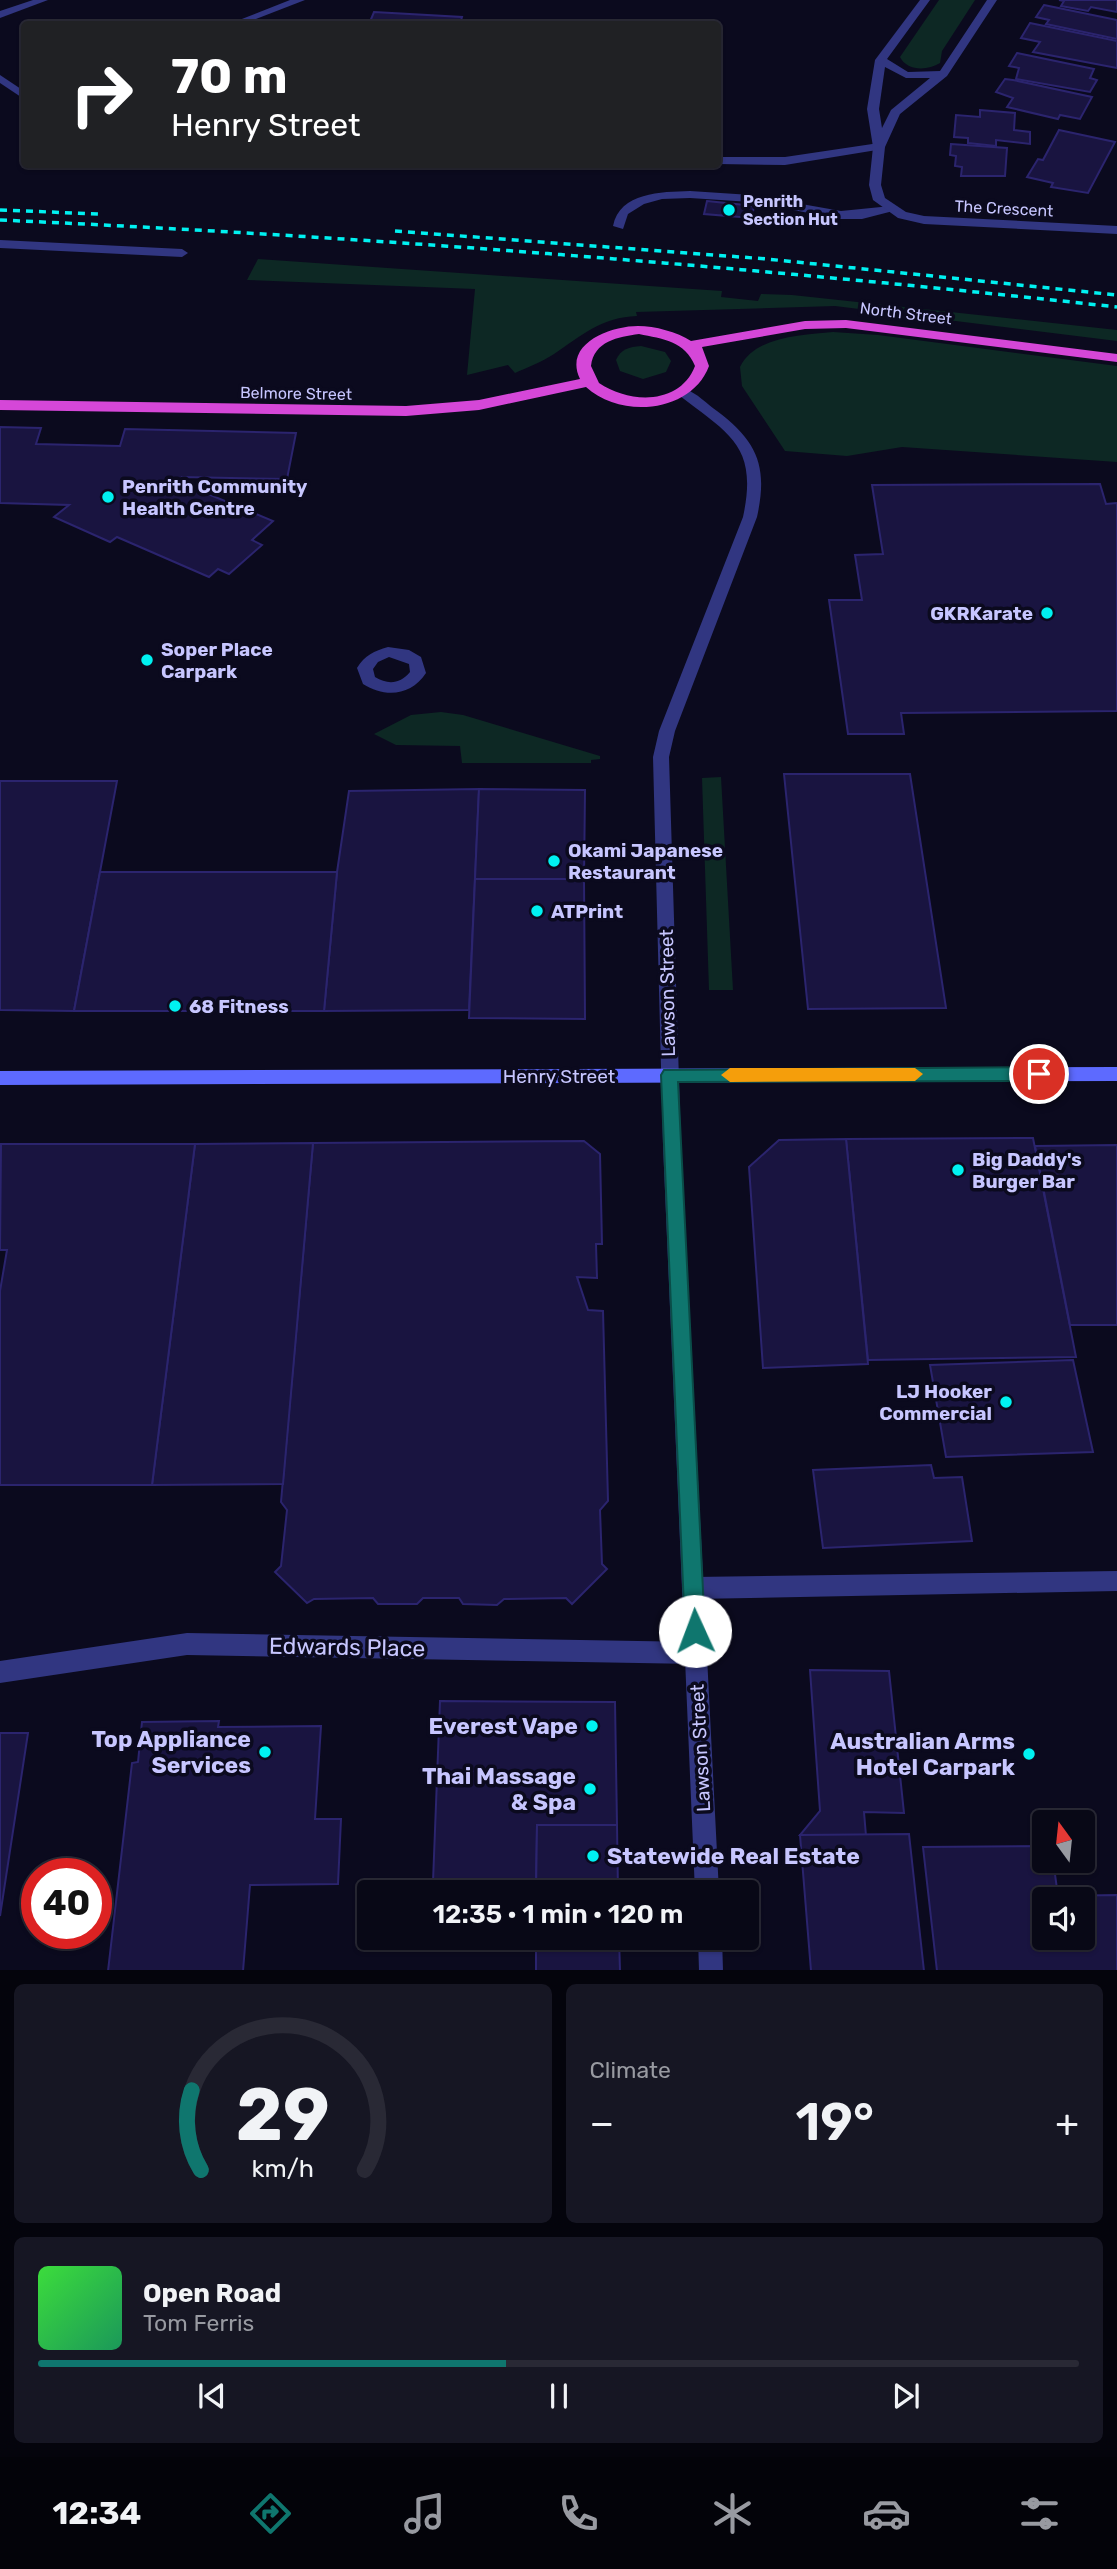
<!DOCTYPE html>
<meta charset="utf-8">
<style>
body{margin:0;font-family:Rubik,sans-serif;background:#161623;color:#f1f3f6;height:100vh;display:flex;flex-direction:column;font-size:26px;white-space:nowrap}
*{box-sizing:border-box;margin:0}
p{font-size:23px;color:#989aa1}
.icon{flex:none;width:38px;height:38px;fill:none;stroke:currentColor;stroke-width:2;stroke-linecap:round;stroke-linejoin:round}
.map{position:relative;height:1970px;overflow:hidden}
.panel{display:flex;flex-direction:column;gap:14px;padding:14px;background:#04040c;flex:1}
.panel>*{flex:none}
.banner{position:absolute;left:21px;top:21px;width:700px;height:147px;border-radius:7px;box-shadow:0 2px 5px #0004,0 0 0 2px #292935;background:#202124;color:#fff;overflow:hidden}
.needle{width:46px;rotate:345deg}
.fabs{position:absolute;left:1032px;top:1810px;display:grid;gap:14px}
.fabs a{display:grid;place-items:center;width:63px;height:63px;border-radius:7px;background:#080816;box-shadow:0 2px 5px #0004,0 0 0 2px #292935;font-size:35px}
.speed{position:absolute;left:21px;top:1858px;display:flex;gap:14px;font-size:35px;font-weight:700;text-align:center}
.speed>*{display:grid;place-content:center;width:91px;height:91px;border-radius:50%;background:#080816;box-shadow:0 2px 5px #0004,0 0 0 2px #292935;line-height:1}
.speed .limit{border:10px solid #d22;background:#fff;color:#111}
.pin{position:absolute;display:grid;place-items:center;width:60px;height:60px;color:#fff;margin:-30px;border:4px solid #fff;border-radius:50%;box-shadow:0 2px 7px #0007}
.me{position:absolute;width:77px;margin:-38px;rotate:358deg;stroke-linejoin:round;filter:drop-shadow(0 0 5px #0008)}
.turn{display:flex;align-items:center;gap:24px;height:147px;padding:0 35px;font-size:32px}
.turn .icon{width:91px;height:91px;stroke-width:2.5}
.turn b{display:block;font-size:49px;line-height:60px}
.big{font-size:52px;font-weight:600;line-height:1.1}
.panel .widget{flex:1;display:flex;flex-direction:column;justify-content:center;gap:10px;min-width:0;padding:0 24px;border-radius:10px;background:#161623}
.panel .dial{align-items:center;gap:0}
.dial svg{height:182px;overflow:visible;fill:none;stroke:#292935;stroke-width:7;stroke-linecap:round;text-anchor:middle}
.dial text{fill:#f1f3f6;stroke:none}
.song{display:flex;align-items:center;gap:21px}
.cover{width:84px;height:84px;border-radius:10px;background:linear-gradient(135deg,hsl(120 70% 55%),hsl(150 70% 35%))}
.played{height:7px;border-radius:4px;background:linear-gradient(90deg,#0f766e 45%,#292935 45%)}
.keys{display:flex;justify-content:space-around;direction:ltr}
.heat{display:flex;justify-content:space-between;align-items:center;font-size:38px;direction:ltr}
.panel .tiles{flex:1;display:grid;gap:14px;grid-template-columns:1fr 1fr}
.widget:last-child{grid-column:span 2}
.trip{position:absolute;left:357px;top:1880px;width:402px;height:70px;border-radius:7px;background:#080816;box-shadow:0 2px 5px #0004,0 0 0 2px #292935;font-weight:600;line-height:70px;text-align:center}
.dock{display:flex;height:112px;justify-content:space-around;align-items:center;background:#030309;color:#989aa1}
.dock .icon{width:49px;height:49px}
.dock .current{color:#0f766e}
.dock b{font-size:32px;color:#f1f3f6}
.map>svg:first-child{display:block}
</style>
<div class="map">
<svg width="1117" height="1971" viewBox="0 0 1117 1971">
<rect width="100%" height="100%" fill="#0b0a1e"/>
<g fill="#0d2824">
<path d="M939 0H975L942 51 940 63C927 71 907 71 900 57Z"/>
<path d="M258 259 722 291 721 297 758 301 761 294 792 295 1117 330V341L835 306 636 312 637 316C602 317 582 335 554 354 542 362 528 367 515 373L508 365 467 375 475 289 247 280Z"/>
<path d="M833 332 878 335 1117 366V462L902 447 847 456 785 451 742 386 740 367C755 336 803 335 833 332Z"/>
<path d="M641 346 665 352 671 361 666 372 643 379 620 371 616 360C621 349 629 347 641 346Z"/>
<polygon points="441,712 463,715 600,756 600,759 591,760 591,763 462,763 460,746 396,745 374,734 411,715"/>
<polygon points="721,777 733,990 709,990 702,778"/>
</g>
<g fill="#191440" stroke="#2b246e" stroke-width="2" fill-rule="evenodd">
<polygon points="1059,0 1117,0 1117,12 1091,7 1088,11 1061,6 1064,1"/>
<polygon points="1044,5 1117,20 1117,39 1046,24 1049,20 1036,17"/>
<polygon points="374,12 462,17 460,24 369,24"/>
<polygon points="1030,23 1117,41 1117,68 1033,52 1040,42 1021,38"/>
<polygon points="1017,53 1094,69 1090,78 1097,80 1090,92 1016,79 1019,68 1009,66"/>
<polygon points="1005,79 1013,80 1092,97 1080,119 1060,115 1058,119 1007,107 1013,98 996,92"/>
<polygon points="980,110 1015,113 1014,130 1030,132 1030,144 996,140 996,146 968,143 968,138 954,137 956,115 980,117"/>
<polygon points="1059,130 1115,142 1088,193 1051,187 1053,183 1027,177 1038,159 1043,160"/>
<polygon points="951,144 1007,148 1005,176 961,176 962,167 955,166 956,156 950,155"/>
<polygon points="707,201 754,206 752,218 704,214"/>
<polygon points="0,427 41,428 36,444 120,446 125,429 296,433 287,479 181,477 186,479 179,485 193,491 196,489 273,521 252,540 262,545 229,574 218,569 209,577 117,537 110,542 54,517 69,505 0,503"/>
<polygon points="1100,484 1106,504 1117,503 1117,711 901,713 904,734 848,734 829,600 862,600 855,555 883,554 872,485"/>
<polygon points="784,774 910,774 946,1008 808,1009"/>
<polygon points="0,781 117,781 74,1011 0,1010"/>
<polygon points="479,789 469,1010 324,1011 337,872 349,791"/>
<polygon points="479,789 585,790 584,879 475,879"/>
<polygon points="100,872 337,872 324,1011 74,1011"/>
<polygon points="475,879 584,879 585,1019 469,1018"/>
<polygon points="1033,1138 1076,1357 868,1360 846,1139"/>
<polygon points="846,1139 868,1364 763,1368 749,1167 779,1140"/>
<polygon points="584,1141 600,1154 602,1244 596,1244 597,1278 577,1277 588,1310 603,1311 608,1501 600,1510 602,1564 607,1569 572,1604 566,1598 504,1599 497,1605 463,1604 459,1598 423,1598 417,1604 378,1604 373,1598 314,1599 307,1603 275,1572 281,1566 287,1510 281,1502 313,1143"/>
<polygon points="313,1143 283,1484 152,1485 195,1144"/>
<polygon points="1,1144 195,1144 152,1485 0,1485 0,1291 7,1250 0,1250"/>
<polygon points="1117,1145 1117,1325 1070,1325 1035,1146"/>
<polygon points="1073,1360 1093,1452 946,1457 930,1365"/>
<polygon points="931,1465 934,1478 962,1477 972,1541 823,1548 813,1470"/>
<polygon points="810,1670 889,1671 904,1813 864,1812 866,1836 800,1835 820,1811"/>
<polygon points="440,1701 615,1702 617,1825 537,1825 536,1882 433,1882"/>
<polygon points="219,1721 218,1727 321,1726 315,1819 341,1819 338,1884 250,1885 243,1971 108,1971 132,1763 138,1762 142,1722"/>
<polygon points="0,1733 28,1733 0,1916"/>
<polygon points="537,1825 617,1825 618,1892 536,1892"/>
<polygon points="909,1834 924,1971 811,1971 800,1835"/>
<path d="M1045 1846V1860H1053L1058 1896 1117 1895V1971H937L923 1847ZM1045 1899H1083V1937H1045Z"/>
<polygon points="536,1937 619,1937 620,1971 536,1971"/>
</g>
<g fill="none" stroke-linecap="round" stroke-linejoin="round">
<g fill="#313681" fill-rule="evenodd">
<polygon points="33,0 48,0 0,18 0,11"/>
<polygon points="290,0 305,0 243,24 229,24"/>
<polygon points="0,75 24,91 24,99 0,83"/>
<polygon points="879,143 885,147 883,149 785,165 718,164 718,157 785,157"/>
<path d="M690 191 751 195 841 211 891 206 897 210 862 219H840L751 202 690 198 662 199 644 204 628 214 623 229 613 226C620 192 661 192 690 191Z"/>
<polygon points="0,240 182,249 188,253 182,257 0,248"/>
<polygon points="1117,1571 1117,1591 694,1599 686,1595 683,1588 686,1581 694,1577"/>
</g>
<g fill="#313681" fill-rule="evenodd">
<path d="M920 0H930L887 59 908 72 940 71 987 0H997L947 76 900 114 885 147 881 185 885 198 906 212 924 216 1117 226V234L924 224 898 218 873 200 869 185 873 147 867 109 875 60ZM885 67 906 78H930L891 110 882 128 879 109Z"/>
<path d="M388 647 409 650 421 657 426 673C411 696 385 698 363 684L357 668C365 655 374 651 388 647ZM389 657 409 664 410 672C400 684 388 685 375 677L373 669 378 662Z"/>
<polygon points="187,1633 696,1642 704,1645 707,1653 704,1661 696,1664 187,1655 0,1683 0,1661"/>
</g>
<g fill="#313681" fill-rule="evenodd">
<path d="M685 389C697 393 707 404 717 411 758 442 768 467 757 517L675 731 669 757 681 1145 719 1892H695L663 1145 653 757 659 731 743 517C758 447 731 435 680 396V390Z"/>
<polygon points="698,1937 722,1937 723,1971 699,1971"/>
</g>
<polygon fill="#5d6aff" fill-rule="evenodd" points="1117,1067 1117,1081 0,1085 0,1071"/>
<path fill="#d547d8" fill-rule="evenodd" d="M846 320 1117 354V362L846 328 805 329 702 347 709 366C692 412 622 420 586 387L479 410 406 416 0 410V400L406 406 479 400 580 379C563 344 610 326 638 326 655 326 677 332 691 341L805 321ZM639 334C663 339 685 341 695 366 680 405 630 404 599 383L591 366C594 341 618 337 639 334Z"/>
<g stroke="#00f1f1" stroke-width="3.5" stroke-dasharray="7 6" stroke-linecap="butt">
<polyline points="0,210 98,214"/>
<path d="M0 220C374 237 745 266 1117 307"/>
<polyline points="395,231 767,259 1117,295"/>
</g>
</g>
<polygon fill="#0f766e" stroke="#0a4d48" stroke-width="2" points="1039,1067 1047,1074 1039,1081 678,1082 705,1631 702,1638 695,1641 688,1638 685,1631 661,1075 664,1070"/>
<polygon fill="#f59e0b" points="730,1068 915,1068 923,1074 915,1081 730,1082 721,1075"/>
<g fill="#00f1f1" stroke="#0b0a1e" stroke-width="2.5">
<circle cx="729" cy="210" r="7"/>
<circle cx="108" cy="497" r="7"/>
<circle cx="1047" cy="613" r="7"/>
<circle cx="147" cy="660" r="7"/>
<circle cx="554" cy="861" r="7"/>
<circle cx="537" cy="911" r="7"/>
<circle cx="175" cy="1006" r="7"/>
<circle cx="958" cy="1170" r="7"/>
<circle cx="1006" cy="1402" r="7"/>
<circle cx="592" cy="1726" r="7"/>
<circle cx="265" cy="1752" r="7"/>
<circle cx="1029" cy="1754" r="7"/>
<circle cx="590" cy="1789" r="7"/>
<circle cx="593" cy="1856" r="7"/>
</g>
<g text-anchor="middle" stroke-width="7" stroke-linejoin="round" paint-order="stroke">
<g font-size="16" font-weight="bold" fill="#c7c6ff" stroke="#0b0a1e" text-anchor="start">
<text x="743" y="207">Penrith<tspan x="743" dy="18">Section Hut</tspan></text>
</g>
<g font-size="16" fill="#c7c6ff" stroke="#0b0a1e">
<text transform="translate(1004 208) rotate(3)" y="6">The Crescent</text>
<text transform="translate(906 313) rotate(7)" y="6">North Street</text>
<text transform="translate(296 393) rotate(1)" y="6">Belmore Street</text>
</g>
<g font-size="19" font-weight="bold" fill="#c7c6ff" stroke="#0b0a1e" text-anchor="start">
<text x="122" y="493">Penrith Community<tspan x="122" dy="22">Health Centre</tspan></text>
<text x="1033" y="620" text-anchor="end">GKRKarate</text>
<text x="161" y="656">Soper Place<tspan x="161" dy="22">Carpark</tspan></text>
<text x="568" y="857">Okami Japanese<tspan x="568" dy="22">Restaurant</tspan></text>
<text x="551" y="918">ATPrint</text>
<text x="189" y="1013">68 Fitness</text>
<text x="972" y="1166">Big Daddy's<tspan x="972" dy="22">Burger Bar</tspan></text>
<text x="992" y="1398" text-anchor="end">LJ Hooker<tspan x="992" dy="22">Commercial</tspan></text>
</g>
<g font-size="19" fill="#c7c6ff" stroke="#0b0a1e">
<text transform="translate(667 993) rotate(-91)" y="7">Lawson Street</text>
<text x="559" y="1083">Henry Street</text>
<text transform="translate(700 1748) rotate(-93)" y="7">Lawson Street</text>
</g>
<g font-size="23" fill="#c7c6ff" stroke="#0b0a1e">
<text transform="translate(347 1647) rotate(1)" y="8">Edwards Place</text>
</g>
<g font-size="23" font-weight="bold" fill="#c7c6ff" stroke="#0b0a1e" text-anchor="end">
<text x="578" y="1734">Everest Vape</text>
<text x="251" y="1747">Top Appliance<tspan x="251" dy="26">Services</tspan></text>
<text x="1015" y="1749">Australian Arms<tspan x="1015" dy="26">Hotel Carpark</tspan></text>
<text x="576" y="1784">Thai Massage<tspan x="576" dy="26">&amp; Spa</tspan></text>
<text x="607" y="1864" text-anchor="start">Statewide Real Estate</text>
</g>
</g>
</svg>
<div class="fabs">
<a><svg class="needle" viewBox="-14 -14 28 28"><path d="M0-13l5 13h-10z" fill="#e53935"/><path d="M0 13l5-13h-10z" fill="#989aa1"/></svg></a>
<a><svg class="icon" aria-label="sound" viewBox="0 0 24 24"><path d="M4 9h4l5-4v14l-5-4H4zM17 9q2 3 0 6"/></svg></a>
</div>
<div class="speed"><div class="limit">40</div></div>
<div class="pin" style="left:1039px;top:1074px;background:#d93025"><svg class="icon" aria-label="arrive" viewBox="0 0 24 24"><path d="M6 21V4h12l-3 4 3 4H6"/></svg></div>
<svg class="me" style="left:695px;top:1631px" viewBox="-20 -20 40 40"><circle r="19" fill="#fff"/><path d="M0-13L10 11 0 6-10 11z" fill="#0f766e"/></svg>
<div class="trip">12:35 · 1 min · 120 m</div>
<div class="banner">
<div class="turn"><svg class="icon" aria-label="right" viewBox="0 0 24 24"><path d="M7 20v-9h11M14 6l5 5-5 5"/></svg><div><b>70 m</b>Henry Street</div></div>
</div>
</div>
<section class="panel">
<div class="tiles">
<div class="widget dial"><svg viewBox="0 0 100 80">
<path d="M14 69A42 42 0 1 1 86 69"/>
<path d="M14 69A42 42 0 0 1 10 34" stroke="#0f766e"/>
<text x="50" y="56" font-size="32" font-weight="700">29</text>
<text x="50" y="72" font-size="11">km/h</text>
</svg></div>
<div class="widget"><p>Climate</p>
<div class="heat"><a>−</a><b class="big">19°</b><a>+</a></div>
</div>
<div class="widget">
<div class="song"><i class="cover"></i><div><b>Open Road</b><p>Tom Ferris</p></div></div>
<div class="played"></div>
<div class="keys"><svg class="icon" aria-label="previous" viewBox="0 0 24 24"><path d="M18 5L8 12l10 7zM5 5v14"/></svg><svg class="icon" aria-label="pause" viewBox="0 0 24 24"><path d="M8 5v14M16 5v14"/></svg><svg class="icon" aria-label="next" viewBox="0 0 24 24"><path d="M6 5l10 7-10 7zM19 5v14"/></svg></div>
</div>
</div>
</section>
<nav class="dock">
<b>12:34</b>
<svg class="icon current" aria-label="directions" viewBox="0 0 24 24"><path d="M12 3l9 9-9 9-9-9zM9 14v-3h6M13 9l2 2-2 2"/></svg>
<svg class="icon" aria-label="music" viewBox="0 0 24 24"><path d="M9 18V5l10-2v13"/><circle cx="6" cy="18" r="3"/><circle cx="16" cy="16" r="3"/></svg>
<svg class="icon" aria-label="phone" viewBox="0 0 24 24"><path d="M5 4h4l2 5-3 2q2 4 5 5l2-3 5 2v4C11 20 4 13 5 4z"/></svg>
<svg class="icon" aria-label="climate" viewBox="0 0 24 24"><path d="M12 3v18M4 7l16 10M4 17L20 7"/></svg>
<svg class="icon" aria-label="car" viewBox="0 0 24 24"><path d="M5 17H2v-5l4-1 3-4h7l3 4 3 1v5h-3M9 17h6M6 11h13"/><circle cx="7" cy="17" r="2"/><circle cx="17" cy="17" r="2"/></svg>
<svg class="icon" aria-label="filters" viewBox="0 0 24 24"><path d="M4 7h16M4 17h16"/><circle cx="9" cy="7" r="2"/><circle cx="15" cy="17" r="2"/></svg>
</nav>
